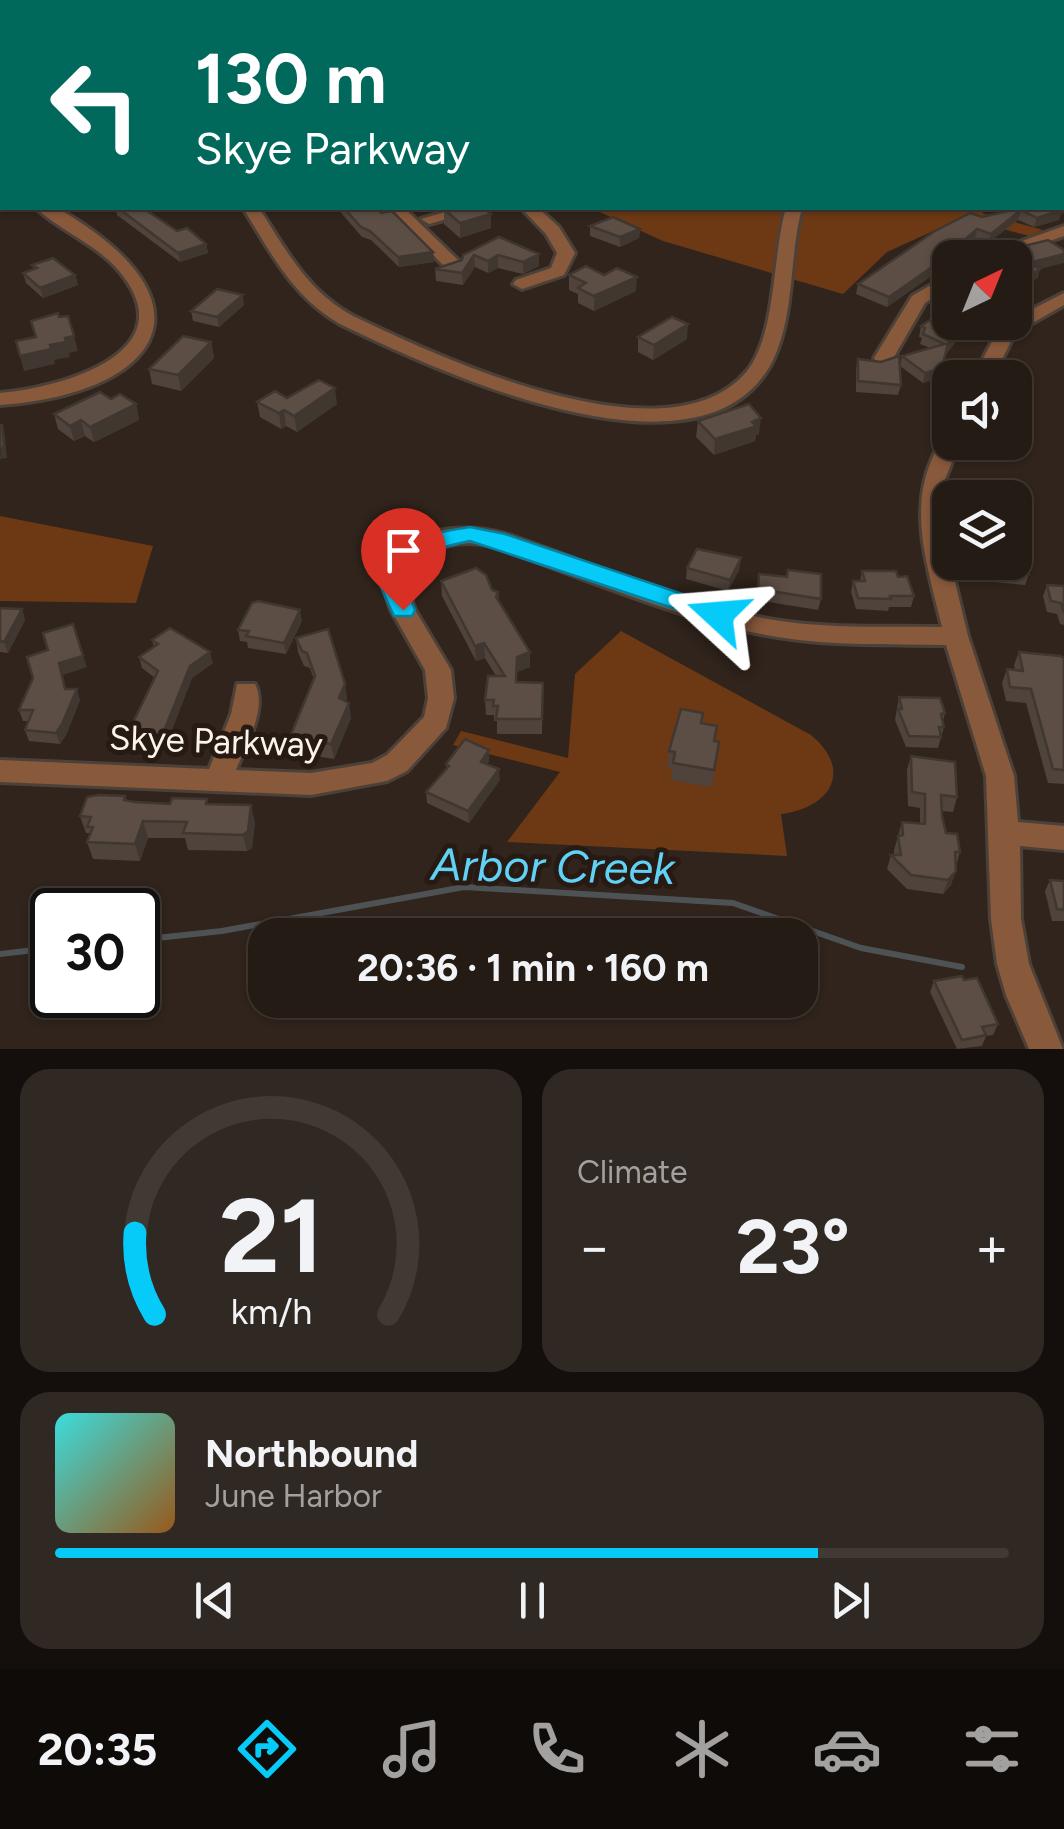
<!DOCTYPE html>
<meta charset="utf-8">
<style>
body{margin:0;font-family:Figtree,sans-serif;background:#302822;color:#f1f3f6;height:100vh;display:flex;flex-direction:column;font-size:38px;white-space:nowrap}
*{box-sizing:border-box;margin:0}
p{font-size:32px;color:#a3a1a0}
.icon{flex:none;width:55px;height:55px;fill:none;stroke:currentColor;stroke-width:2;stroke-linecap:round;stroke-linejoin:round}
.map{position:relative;height:1049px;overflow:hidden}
.sheet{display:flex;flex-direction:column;gap:20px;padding:20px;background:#140f0c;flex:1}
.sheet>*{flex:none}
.hud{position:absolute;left:0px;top:0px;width:1065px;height:210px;box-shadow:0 2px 8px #0004,0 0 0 2px #413934;background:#00695c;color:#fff;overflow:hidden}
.needle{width:65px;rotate:43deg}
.buttons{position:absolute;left:932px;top:240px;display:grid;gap:20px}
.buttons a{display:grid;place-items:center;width:100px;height:100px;border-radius:20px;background:#241b15;box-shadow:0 2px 8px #0004,0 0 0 2px #413934;font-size:50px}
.speed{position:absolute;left:30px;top:888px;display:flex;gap:20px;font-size:50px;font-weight:700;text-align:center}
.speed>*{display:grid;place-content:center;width:130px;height:130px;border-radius:50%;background:#241b15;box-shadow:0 2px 8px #0004,0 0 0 2px #413934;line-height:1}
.speed .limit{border:5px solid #111;border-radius:15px;background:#fff;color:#111}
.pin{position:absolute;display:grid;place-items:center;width:85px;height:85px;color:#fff;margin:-102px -42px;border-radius:50% 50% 50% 0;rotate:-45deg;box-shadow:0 0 10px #0007}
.pin .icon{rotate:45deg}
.me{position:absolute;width:110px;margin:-55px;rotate:289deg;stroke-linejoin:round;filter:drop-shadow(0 0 8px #0008)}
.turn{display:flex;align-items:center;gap:35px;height:210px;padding:0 30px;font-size:45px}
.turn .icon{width:130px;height:130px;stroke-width:2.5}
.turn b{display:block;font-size:70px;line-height:85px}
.big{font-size:75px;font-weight:700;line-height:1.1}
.sheet .tile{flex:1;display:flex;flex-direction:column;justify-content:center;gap:15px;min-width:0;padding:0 35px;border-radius:30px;background:#302822}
.sheet .dial{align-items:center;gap:0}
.dial svg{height:260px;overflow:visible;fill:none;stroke:#413934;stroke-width:7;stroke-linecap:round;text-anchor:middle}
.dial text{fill:#f1f3f6;stroke:none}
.song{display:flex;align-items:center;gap:30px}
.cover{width:120px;height:120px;border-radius:15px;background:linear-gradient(135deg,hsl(180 70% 55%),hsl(30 70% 35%))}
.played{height:10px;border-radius:5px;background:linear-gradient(90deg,#06cbf9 80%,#413934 80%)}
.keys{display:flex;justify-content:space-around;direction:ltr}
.heat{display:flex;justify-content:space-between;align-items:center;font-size:55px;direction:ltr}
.sheet .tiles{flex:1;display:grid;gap:20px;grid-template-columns:1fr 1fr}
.tile:last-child{grid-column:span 2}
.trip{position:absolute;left:248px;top:918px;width:570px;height:100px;border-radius:30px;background:#241b15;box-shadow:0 2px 8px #0004,0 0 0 2px #413934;font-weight:700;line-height:100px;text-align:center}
.tab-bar{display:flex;height:160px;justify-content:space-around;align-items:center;background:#0e0b08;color:#a3a1a0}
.tab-bar .icon{width:70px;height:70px}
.tab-bar .current{color:#06cbf9}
.tab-bar b{font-size:45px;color:#f1f3f6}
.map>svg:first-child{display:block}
</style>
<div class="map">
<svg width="1064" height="1049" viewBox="0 0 1064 1049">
<rect width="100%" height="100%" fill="#30241c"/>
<g fill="#6d3914">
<polygon points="591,208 991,208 982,213 1043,230 1029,236 962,218 887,252 843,294 663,241"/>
<polygon points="0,516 153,546 136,603 0,601"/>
<path d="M621 631 811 735C854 771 830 808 781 814L787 856 507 842 560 772 453 745 461 731 568 758 575 674Z"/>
</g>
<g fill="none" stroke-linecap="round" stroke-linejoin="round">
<g stroke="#4d5355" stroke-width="6">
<polyline points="138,940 222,931 464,887 733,903 861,948 962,967"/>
<polyline points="0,954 52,948"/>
</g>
<g stroke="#4c4139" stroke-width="6">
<g id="minor">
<polygon points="0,0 31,0 0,6"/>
<polygon points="182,0 201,0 202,2 184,2"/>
<polygon points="1053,0 1064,0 1064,4 1052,2"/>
<polygon points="1062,170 1064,171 1064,181 1062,180"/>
<polygon points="0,184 2,185 2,195 0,194"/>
<path d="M36 208H55L64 212C222 307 155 394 0 405V393C53 389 180 357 126 280 103 246 64 234 36 208Z"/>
<path d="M243 208H259C286 250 307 291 353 316 441 358 669 465 747 371 777 333 772 255 786 208H802C789 256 795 312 774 358 708 498 435 370 340 324 293 297 271 253 243 208Z"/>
<polygon points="387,208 404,208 460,262 460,270 448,270"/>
<polygon points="459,208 486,208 429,224 421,219"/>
<polygon points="521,208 538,208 559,227 575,253 564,275 522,289 513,284 516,280 551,268 557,253 546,234"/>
<polygon points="1064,226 1064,236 1001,258 975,258"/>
<polygon points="950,274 950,287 925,303 891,362 877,362 874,358 912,296"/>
<polygon points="1064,293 1064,305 1015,333 993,378 973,378 1000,326 1015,322 1015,318"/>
<path d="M950 436V442H960L943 484 944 537 968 636 1014 776 1018 822 1064 826V850L1020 846 1021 919 1029 964 1063 1049H1029L1006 995 997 964 991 919 986 776 946 645C890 644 833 646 778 637 687 623 581 576 493 546 456 538 424 546 405 580L415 610 451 670 454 698 446 728 407 771 387 781 311 795 0 782V760L209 769 231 714 237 684H255C268 709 245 746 236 770L311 773 372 763 387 755 424 717 428 698 425 670 391 610 381 580C386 571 391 559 397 552 422 525 473 525 505 534 593 564 683 604 774 620 829 629 886 626 942 627 929 572 908 513 932 459 937 448 938 439 950 436Z"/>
</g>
</g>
<use href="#minor" fill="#89593b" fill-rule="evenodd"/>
</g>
<g fill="#4f433b">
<polygon points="488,0 544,0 548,2 493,2"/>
<polygon points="116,208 151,208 153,215 177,231 206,244 208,253 180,262 117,215"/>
<polygon points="337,208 377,208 381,213 434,262 399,267 371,240 362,237"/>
<polygon points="429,208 483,208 491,214 491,228 460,238 444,224 444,209 446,209 433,212"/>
<polygon points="1015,208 1062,208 1059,220 1034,227 1018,220 988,243 975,239 950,258 950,261 940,270 887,307 856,294 858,284 982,217"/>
<polygon points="590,226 640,229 639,238 620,247 590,236"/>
<polygon points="539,254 539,266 523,274 498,268 488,273 475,267 463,285 436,281 435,269 462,260 463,255"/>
<polygon points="32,265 75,275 78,285 43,298 26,283 23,273 34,269"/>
<polygon points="569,275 636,291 594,311 578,303 578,294 569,290"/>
<polygon points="950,293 950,322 966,322 962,334 946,354 939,378 923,383 900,366 902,356 930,348 920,344 922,338 919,337 921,326 934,316 937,300"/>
<polygon points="244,305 219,327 193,321 191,311"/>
<polygon points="638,337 687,339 653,360 638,352"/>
<polygon points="211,342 214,358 181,391 152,384 149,369"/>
<polygon points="858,359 901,385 898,395 856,392 856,369"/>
<polygon points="287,398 337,404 297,432 286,426 281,429 260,417 257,402"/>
<polygon points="111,399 136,404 139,420 94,442 85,436 74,441 58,429 54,414"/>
<polygon points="698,421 759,434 756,435 755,441 714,455 696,437"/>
<polygon points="973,482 1013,485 1029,574 1025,585 983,581 980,562 1015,562 1015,498 970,498 970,493"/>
<polygon points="741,558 739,570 728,591 686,579 687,568"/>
<polygon points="788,570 821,599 818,610 756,600 759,574 786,577"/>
<polygon points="862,571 898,577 914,596 911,607 889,607 888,611 856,609 851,592 853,581 860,581"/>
<polygon points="441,581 498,592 499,601 530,667 517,672 516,682 543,683 542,734 497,734 497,721 494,721 494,715 486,715 485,700 496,676 485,658 476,661 442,596"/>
<polygon points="1047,585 1064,586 1064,625 1060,624 1057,614 1047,612 1043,596"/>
<polygon points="0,608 22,609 25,620 8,653 0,652"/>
<polygon points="302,621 286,654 248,648 247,642 240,641 238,630"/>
<polygon points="296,638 345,684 347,699 346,701 351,718 334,759 293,752 290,737 314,680 310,668 304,666 298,652"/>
<polygon points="152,640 213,663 192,678 163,753 129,750 125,739 155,678 142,668 139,657 154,647"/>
<polygon points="1019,652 1064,658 1064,784 1048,783 1026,703 1006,701 1002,683 1007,669 1015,670 1014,665"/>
<polygon points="87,667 62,675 66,689 80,700 66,735 60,744 29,741 25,730 28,721 23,721 19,710 33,678"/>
<polygon points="899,697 945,713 943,721 944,727 938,748 906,747 895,720"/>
<polygon points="702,724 715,741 719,742 712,787 671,780 673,769 667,768 669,751"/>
<polygon points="911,756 957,797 953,812 942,811 946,833 960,852 951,885 943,894 907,889 887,869 891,855 894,855 894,850 902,822 920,824 920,808 908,806 907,770"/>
<polygon points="489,761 487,764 500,780 469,823 427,803 426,792 446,769 446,764"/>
<polygon points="125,796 126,801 135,802 209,804 255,822 252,848 247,851 188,850 185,838 148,838 140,861 93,859 87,842 90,836 89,833 86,833 80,816"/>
<polygon points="1050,880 1064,881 1064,921 1052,921 1045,891"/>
<polygon points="934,981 998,1024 993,1035 986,1036 982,1046 957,1049 930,992"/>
</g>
<g fill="#403730">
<polygon points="105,0 117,0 118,2 96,2"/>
<polygon points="1064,205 1064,213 1061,215 1059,220 1034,227 1037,218 1062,208"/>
<polygon points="432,208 452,208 433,212"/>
<polygon points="1021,210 1018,220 988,243 991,234"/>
<polygon points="491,214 491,228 460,238 460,223"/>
<polygon points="640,229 639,238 620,247 620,237"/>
<polygon points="977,229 975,239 954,258 950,258 950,261 940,270 887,307 889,297"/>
<polygon points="206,244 208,253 180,262 178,253"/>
<polygon points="433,252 434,262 399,267 398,257"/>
<polygon points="539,254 539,266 523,274 523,262"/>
<polygon points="1064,254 1064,263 1040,269 1038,278 1015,292 1015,284 1029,263"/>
<polygon points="474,255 475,267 463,285 462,273"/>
<polygon points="498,255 498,268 488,273 488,261"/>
<polygon points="75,275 78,285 43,298 40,288"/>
<polygon points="637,277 636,291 594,311 594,296"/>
<polygon points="243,295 244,305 219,327 217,317"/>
<polygon points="688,324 687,339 653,360 654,345"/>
<polygon points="964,324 962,334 946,354 939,378 923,383 925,373"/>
<polygon points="74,336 78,351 69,353 70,357 54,360 55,364 24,371 20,356 65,338"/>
<polygon points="211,342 214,358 181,391 178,375"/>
<polygon points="335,388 337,404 297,432 294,416"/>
<polygon points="136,404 139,420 94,442 90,427"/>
<polygon points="284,410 286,426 281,429 279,413"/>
<polygon points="761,418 759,434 756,435 755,441 714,455 715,439"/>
<polygon points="81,420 85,436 74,441 70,426"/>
<polygon points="2,425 5,436 7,458 0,459"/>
<polygon points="741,558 739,570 728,591 730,580"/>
<polygon points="22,609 25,620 8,653 4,642"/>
<polygon points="300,610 302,621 286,654 284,643"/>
<polygon points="484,643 485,658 476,661 475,646"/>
<polygon points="210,652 213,663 192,678 163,753 160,741 190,666"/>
<polygon points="530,652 530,667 517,672 517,657"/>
<polygon points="83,656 87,667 62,675 69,700 59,663"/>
<polygon points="345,684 347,699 341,713 339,698"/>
<polygon points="77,689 80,700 66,735 60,744 56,733"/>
<polygon points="349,703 351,718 334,759 331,744"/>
<polygon points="489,750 489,761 482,773 481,762"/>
<polygon points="499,769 500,780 469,823 468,811"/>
<polygon points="251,805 255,822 252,848 247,851 243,835"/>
<polygon points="143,821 148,838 140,861 135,844"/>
<polygon points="956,871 951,885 943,894 948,880"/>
</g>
<g fill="#5c4e45" stroke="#403730" stroke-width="2.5">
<polygon points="47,0 105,0 96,2 38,2"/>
<polygon points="124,0 171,0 177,2 130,2"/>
<polygon points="264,0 322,0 325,2 269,2"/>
<polygon points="503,0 544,0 548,2 508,2"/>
<polygon points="822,0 895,0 895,2 821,2"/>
<rect x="978" y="0" width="14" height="2"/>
<polygon points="1062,180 1064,181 1064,205 1062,206"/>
<polygon points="118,208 151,208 146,210 177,231 187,228 206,244 178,253"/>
<polygon points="344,208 377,208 381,213 392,211 433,252 398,257 370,231 361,227"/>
<polygon points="451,208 483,208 491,214 460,223 444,209"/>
<polygon points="1020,208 1059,208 1058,208 1062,210 1037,218 1021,210 991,234 977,229 942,260 889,297 858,284 935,231 970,213 982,217"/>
<polygon points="613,217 640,229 620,237 590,226"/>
<polygon points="499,237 539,254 523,262 498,255 488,261 474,255 462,273 435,269 462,260 463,255"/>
<polygon points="1048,240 1064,250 1064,254 1029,263 1040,269 1015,284 1014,258 1026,251 1020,247"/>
<polygon points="53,258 75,275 40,288 23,273 37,268 32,265"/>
<polygon points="586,266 604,275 617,268 637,277 594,296 578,288 586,283 569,275"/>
<polygon points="217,289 243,295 217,317 191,311"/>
<polygon points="950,293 950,322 964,324 948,343 942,368 925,373 902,356 945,344 923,334 925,328 921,326 945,310 937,306 943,302 937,300"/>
<polygon points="58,313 59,317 68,316 74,336 65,338 66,342 50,345 51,349 20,356 16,341 36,337 31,321"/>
<polygon points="672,317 688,324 654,345 638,337"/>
<polygon points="183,336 211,342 178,375 149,369"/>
<polygon points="899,356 901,385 858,381 858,359 881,362"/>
<polygon points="319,380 335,388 294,416 284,410 279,413 257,402 275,391 287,398"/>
<polygon points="100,392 111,399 120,394 136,404 90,427 81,420 70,426 54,414"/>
<polygon points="749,404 761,418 752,422 757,426 715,439 698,421"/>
<polygon points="0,425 2,425 4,447 0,448"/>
<polygon points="973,482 1013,485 1029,574 986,570 985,562 1015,562 1015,498 975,498"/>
<polygon points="697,549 741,558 730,580 687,568"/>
<polygon points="476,568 486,575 492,590 498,592 496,597 530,652 517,657 516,682 543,683 542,719 496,719 498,706 493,706 494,700 485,700 488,676 505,676 484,643 475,646 441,581"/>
<polygon points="788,570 821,574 821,599 758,589 759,574 787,577"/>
<polygon points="862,571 896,571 898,577 907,576 914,596 890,596 891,599 858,598 853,581 865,581"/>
<polygon points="1047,585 1064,586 1064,613 1061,603 1051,601"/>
<polygon points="258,601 300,610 284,643 246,636 249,631 238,630 252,603"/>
<polygon points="0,608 22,609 4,642 0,641"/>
<polygon points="73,624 83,656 59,663 65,689 77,689 62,724 56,733 25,730 33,710 19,710 33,678 27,657 48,650 43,633"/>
<polygon points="170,628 210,652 190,666 160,741 125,739 158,671 139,657 158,644 152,640"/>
<polygon points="328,629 345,684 339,698 349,703 331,744 290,737 315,676 307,653 302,651 296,638"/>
<polygon points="1019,652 1060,656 1064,658 1064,770 1053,769 1031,689 1010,687 1007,669 1023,671"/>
<polygon points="899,697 940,698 945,713 941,714 944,727 939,727 941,737 909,736 898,709 902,709"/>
<polygon points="681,709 703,713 701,723 717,726 714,741 719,742 714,770 673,763 675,752 669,751"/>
<polygon points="465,739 489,750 481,762 499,769 468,811 426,792 449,766 446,764"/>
<polygon points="911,756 955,762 957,797 941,795 942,816 946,833 957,834 960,852 955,852 956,871 948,880 911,875 891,855 901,855 898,836 903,835 902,822 925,824 925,794 912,792"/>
<polygon points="99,795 125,796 124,800 135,802 170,804 172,798 207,799 206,804 251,805 248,831 243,835 183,833 187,822 143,821 135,844 87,842 93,827 87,827 91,817 80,816 87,797"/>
<polygon points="1050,880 1064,881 1064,910 1057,909"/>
<polygon points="962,976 964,980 977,978 998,1024 982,1027 986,1035 962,1040 934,981"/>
</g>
<path fill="#06cbf9" stroke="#0484a2" stroke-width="2.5" d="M470 527 505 534 727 609 730 615 718 623 470 541C426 550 393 558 415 610L412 616H394L381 587C396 536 424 535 470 527Z"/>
<g text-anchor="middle" stroke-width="10" stroke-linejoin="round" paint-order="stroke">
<g font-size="35" fill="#fbf3ee" stroke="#261a13">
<text transform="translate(216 741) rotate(2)" y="12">Skye Parkway</text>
</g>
<g font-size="45" font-style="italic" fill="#62d1f6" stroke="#261a13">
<text transform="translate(553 866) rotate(1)" y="16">Arbor Creek</text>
</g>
</g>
</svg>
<div class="buttons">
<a><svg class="needle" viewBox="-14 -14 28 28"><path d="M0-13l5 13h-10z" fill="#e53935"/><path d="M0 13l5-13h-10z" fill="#a3a1a0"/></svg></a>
<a><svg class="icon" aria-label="sound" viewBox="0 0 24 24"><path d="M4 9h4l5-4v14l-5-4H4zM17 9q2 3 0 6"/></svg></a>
<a><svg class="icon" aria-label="layers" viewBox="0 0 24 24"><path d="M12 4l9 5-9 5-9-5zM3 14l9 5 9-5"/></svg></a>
</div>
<div class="speed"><div class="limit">30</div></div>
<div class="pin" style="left:403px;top:610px;background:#d93025"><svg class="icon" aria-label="arrive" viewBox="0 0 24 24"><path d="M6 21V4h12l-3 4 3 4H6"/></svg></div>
<svg class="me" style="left:718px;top:615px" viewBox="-20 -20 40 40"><path d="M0-17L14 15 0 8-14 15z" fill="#06cbf9" stroke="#fff" stroke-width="4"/></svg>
<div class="trip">20:36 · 1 min · 160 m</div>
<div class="hud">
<div class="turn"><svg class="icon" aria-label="left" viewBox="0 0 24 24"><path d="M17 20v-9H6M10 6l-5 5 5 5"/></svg><div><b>130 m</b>Skye Parkway</div></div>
</div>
</div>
<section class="sheet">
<div class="tiles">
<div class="tile dial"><svg viewBox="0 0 100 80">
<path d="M14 69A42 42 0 1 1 86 69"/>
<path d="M14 69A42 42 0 0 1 8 44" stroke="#06cbf9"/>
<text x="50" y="56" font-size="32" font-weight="700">21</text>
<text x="50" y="72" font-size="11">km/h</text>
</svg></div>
<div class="tile"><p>Climate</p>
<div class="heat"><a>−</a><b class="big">23°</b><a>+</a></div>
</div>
<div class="tile">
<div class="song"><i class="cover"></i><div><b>Northbound</b><p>June Harbor</p></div></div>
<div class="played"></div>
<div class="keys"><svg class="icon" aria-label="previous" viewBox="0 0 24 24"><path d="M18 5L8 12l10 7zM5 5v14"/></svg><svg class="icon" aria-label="pause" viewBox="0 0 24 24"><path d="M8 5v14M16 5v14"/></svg><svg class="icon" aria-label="next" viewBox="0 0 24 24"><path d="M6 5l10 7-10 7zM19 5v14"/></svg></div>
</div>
</div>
</section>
<nav class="tab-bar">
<b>20:35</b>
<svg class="icon current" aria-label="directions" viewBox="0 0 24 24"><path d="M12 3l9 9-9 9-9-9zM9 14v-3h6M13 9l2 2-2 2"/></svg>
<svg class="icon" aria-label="music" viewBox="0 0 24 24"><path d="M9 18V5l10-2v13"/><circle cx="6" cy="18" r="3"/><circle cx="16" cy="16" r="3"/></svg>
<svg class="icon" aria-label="phone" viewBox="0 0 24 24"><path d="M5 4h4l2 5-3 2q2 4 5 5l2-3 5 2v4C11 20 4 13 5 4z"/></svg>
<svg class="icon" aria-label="climate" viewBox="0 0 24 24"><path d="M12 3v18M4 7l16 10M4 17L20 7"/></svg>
<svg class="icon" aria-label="car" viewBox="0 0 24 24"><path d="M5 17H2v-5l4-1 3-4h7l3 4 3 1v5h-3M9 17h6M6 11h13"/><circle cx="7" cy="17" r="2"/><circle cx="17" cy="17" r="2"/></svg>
<svg class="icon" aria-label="filters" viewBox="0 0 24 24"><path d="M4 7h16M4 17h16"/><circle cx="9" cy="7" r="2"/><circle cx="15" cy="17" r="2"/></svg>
</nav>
